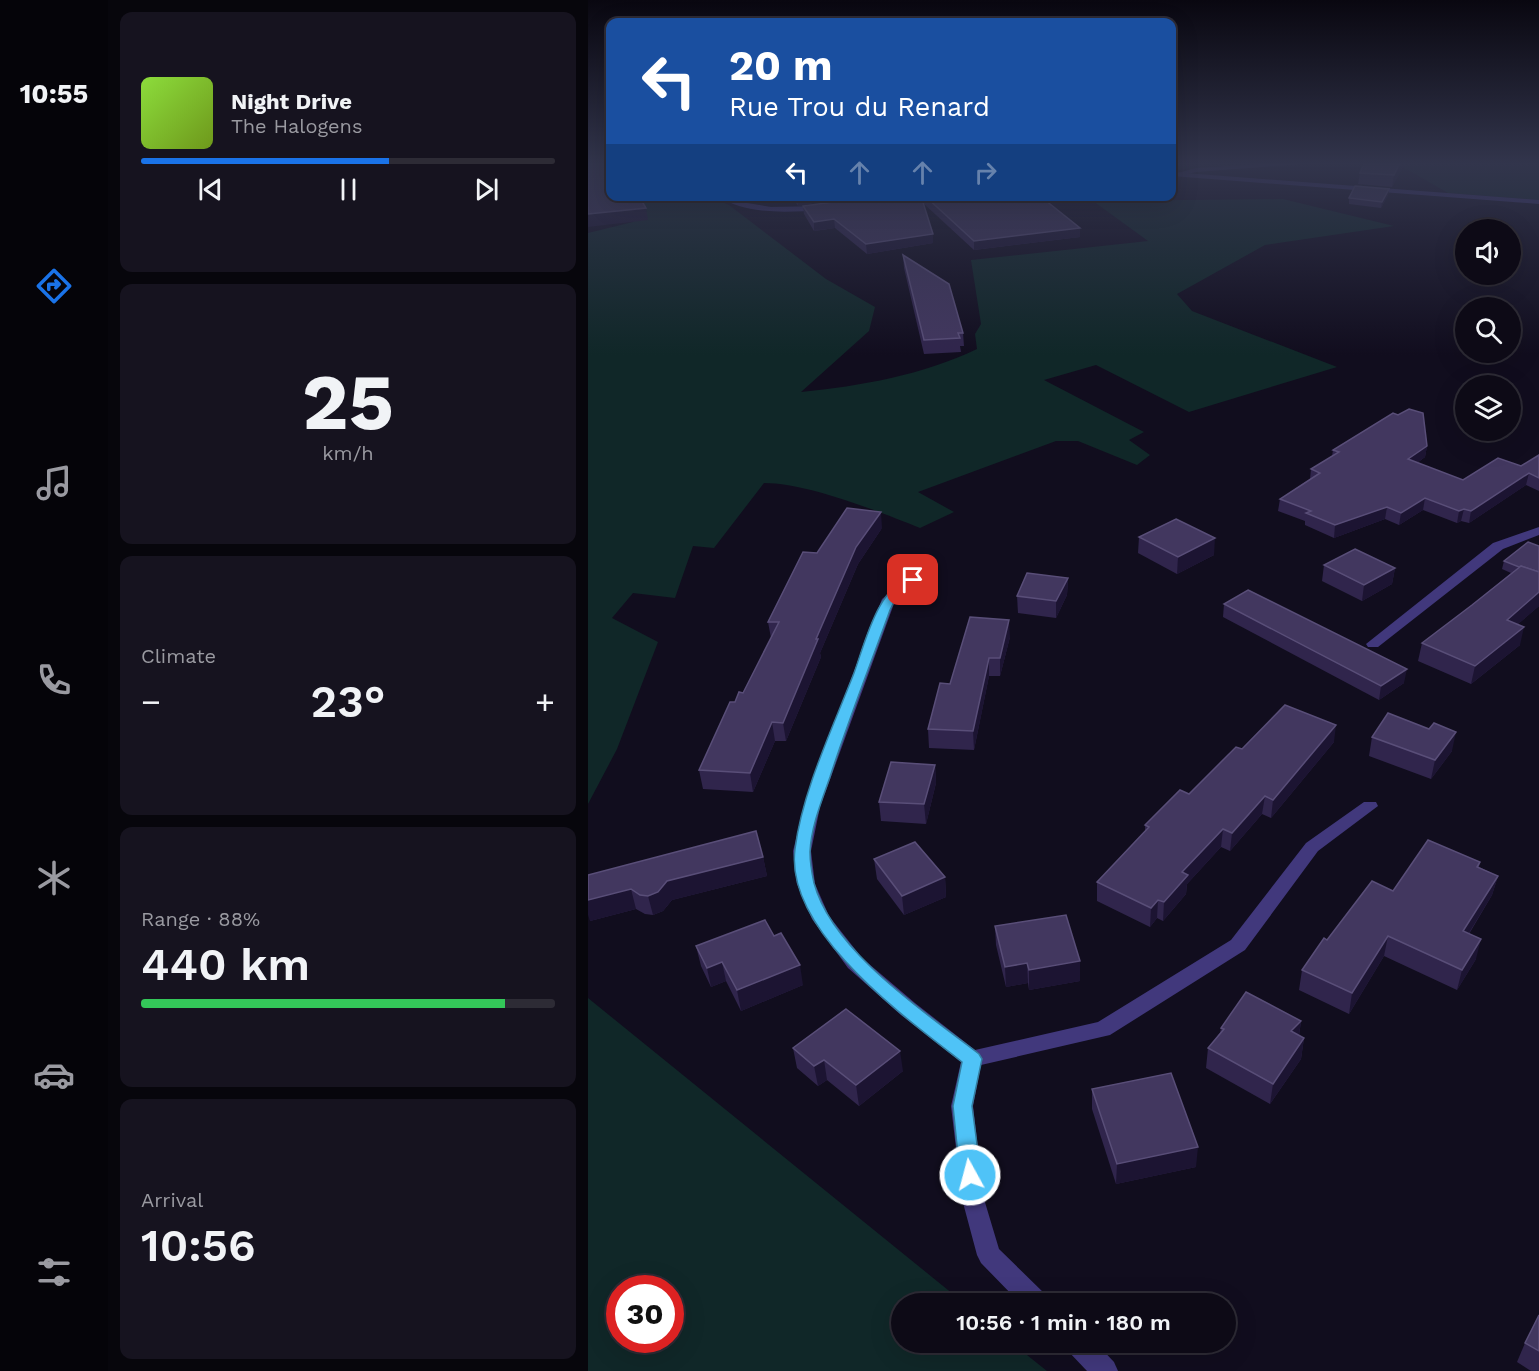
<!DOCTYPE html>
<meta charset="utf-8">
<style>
body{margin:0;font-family:"Work Sans",sans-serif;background:#16131f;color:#f1f3f6;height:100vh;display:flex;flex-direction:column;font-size:22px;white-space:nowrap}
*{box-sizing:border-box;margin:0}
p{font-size:20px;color:#9a9aa1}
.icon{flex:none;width:33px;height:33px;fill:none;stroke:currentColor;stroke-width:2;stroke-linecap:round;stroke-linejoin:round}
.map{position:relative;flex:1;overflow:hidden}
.side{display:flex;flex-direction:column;gap:12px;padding:12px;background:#07060c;width:480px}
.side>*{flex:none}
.top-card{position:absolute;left:18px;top:18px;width:570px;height:183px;border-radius:12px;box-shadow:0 6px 24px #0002,0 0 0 2px #2d2b35;background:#1a4fa0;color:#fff;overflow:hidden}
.buttons{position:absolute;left:867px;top:219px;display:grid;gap:12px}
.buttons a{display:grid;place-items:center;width:66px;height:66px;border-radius:50%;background:#0d0a16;box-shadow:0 6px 24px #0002,0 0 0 2px #2d2b35;font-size:30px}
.speed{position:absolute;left:18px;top:1275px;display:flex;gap:12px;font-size:30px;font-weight:700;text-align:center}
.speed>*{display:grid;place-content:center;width:78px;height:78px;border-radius:50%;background:#0d0a16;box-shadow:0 6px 24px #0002,0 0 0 2px #2d2b35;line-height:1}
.speed .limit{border:9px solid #d22;background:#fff;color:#111}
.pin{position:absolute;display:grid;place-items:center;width:51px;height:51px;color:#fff;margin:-26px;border-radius:12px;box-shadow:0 3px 9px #0006}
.me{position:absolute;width:66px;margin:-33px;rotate:353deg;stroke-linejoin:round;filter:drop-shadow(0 0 4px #0008)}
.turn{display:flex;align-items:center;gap:21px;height:126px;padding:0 24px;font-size:27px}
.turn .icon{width:78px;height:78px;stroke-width:2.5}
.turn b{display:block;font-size:42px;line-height:51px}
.lanes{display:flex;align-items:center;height:57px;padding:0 24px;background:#0003;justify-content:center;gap:30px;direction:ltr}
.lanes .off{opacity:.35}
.big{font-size:45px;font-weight:600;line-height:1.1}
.side .card{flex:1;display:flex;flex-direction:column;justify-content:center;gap:9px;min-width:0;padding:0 21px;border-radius:12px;background:#16131f}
.side .dial{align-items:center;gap:0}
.dial b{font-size:78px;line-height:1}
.song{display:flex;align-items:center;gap:18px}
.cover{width:72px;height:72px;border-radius:9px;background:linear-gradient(135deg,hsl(90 70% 55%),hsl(80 70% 35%))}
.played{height:6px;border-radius:3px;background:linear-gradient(90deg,#1a73e8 60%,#2d2b35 60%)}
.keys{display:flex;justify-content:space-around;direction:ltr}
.heat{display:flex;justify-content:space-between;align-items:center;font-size:33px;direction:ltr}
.charge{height:9px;border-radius:4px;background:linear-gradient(90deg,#34c759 88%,#2d2b35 0)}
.trip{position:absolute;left:303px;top:1293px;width:345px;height:60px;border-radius:30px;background:#0d0a16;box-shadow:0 6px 24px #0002,0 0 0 2px #2d2b35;font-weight:600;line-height:60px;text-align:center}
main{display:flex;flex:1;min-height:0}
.menu{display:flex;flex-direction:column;width:108px;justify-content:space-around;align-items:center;background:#050409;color:#9a9aa1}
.menu .icon{width:42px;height:42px}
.menu .current{color:#1a73e8}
.menu b{font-size:27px;color:#f1f3f6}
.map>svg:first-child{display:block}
</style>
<main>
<nav class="menu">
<b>10:55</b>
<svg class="icon current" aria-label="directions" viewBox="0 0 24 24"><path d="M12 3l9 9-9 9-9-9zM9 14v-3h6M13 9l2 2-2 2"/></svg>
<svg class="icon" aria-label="music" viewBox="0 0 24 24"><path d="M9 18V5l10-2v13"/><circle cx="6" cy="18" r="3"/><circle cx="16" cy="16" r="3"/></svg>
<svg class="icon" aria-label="phone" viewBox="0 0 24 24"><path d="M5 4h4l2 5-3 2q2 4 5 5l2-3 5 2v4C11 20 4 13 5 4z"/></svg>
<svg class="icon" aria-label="climate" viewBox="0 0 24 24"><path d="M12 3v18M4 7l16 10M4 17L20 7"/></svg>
<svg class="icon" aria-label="car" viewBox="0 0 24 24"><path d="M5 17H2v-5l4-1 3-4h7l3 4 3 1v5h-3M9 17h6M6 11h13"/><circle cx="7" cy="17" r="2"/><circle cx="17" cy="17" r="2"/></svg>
<svg class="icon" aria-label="filters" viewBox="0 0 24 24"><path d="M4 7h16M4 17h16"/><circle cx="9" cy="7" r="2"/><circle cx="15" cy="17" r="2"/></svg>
</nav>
<section class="side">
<div class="card">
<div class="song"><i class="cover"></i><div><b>Night Drive</b><p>The Halogens</p></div></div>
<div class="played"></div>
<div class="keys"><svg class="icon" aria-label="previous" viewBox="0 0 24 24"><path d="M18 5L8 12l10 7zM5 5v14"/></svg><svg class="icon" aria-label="pause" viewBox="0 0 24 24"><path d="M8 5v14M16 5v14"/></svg><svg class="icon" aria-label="next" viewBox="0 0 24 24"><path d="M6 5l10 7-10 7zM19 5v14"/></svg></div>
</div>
<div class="card dial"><b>25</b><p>km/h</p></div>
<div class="card"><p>Climate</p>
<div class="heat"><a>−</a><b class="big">23°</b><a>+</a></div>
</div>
<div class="card"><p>Range · 88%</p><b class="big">440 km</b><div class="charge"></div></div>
<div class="card"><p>Arrival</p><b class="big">10:56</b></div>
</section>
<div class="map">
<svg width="951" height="1371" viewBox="0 0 951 1371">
<rect width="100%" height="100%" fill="#110d1e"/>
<g fill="#102728" fill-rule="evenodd">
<polygon points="584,163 684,163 584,170"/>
<polygon points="808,163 951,163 951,200 860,193"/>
<path d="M52 197H121L141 205 238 279 287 307 281 331 213 392C273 386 335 375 389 349L387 334 393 324 383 260 560 241 505 201 695 199 806 226 677 245 589 294 604 311 749 367 601 412 508 365 456 380 556 432 541 440 562 455 549 465 490 441H468L330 492 366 512 332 528C290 511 219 483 176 483L126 548 105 546 87 598 45 593 24 618 70 642 29 749 0 804V233L45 222Z"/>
<path d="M0 998 376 1303 314 1304V1342L424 1343 459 1371H0ZM82 1288V1340H32V1288Z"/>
</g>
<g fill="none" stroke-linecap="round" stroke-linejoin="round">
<g fill="#41387c" fill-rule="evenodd">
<polygon points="687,163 727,163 608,172 590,176 586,174 608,168"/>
<polygon points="951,527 951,535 915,549 790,647 780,647 778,644 905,543"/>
<polygon points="325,576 332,580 307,601 232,807 223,851 227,884 241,916 274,958 327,1003 387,1050 510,1022 643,940 718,843 776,802 788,802 790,806 730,851 657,950 522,1035 393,1065 385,1106 396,1199 411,1249 459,1296 462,1304 433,1304 393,1263 389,1255 374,1199 363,1106 373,1062 313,1015 260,968 224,919 209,884 205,851 216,807 236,749 294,599 320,577"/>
<polygon points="477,1342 507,1342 526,1362 530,1371 499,1371 480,1351"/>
</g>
<g fill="#41387c" fill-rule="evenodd">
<polygon points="584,172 951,200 951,204 584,176"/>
<path d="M130 196H140L159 203 183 207 236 206 240 208 236 210C201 212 160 216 130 196Z"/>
</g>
</g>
<g fill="#30254c">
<polygon points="776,163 817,163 804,187 770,184 772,173"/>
<polygon points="801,189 800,195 793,208 761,204 761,198"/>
<polygon points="204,196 260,196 210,206"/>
<polygon points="273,196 452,196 492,228 492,237 386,250 335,203 345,234 345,243 279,254 247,228 226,231 216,214 215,206 253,201"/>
<polygon points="315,255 375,333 376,346 372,346 373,352 336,354 316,268"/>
<polygon points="839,446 837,457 829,463 875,480 933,466 951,455 951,491 938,485 881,523 873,521 869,523 835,510 811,525 797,519 746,538 717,525 717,521 690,511 692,499 722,479 723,469 744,456 745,450"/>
<polygon points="294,528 270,564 232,653 233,657 198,741 187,741 165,792 115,789 111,770 147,702 155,693 183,638 180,622"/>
<polygon points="551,537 626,555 589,574 550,553"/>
<polygon points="940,542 951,606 930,624 932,645 883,684 830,661 834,643 884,605 923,573 914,569 916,561"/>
<polygon points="736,565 807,568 804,584 774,601 734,581"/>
<polygon points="480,578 479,595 468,618 430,613 429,596"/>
<polygon points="636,604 816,683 791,700 635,617"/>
<polygon points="422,637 412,676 401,676 386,750 341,748 340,729 362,684"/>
<polygon points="784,737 864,751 843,779 781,756"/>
<polygon points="746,742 683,818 674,814 642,851 633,847 599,884 598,894 575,921 569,918 562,927 509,901 509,882 557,831 557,825 601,794 654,749"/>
<polygon points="347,765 348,783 338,824 293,821 291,802"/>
<polygon points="175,857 179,876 84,900 75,911 65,915 57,914 48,909 2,921 0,875"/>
<polygon points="286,859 357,877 358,897 316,915 289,879"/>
<polygon points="892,862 891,867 910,876 904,895 881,934 888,959 869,990 796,956 761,1014 711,990 714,970 739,940 805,891"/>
<polygon points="407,926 492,981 441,990 440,983 418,987 408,945"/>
<polygon points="108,946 215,985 153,1011 138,981 123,987 113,966"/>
<polygon points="713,1021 711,1036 716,1038 713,1059 682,1104 618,1068 620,1048 632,1033 633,1028"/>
<polygon points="205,1048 315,1071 271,1106 239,1080 230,1086 209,1068"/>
<polygon points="504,1089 608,1167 528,1184 504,1109"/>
<polygon points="951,1315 951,1371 943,1371 929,1362 937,1343"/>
</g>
<g fill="#1c1432">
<polygon points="812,163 817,163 804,187 806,175"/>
<polygon points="801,189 800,195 793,208 794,202"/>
<polygon points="212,196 260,196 210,206 209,197"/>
<polygon points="58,208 60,220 0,227 0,214"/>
<polygon points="246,219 247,228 226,231 226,222"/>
<polygon points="492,228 492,237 386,250 386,241"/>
<polygon points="345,234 345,243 279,254 278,244"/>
<polygon points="839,446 837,457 818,471 820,459"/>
<polygon points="941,473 938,485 881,523 883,511"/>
<polygon points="837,498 835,510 811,525 813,513"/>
<polygon points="799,507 797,519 746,538 747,525"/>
<polygon points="876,509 873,521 869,523 871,511"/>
<polygon points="293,512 294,528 270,564 232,653 233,657 198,741 195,723 228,639 268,547"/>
<polygon points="627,538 626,555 589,574 590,557"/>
<polygon points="807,568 804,584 774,601 776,585"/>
<polygon points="480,578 479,595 468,618 468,601"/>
<polygon points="951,592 951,606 915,637 919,620"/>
<polygon points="421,620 422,637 412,676 412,658"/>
<polygon points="936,627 932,645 883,684 887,666"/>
<polygon points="401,658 401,676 386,750 385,731"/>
<polygon points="819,669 816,683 791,700 793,686"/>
<polygon points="184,722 187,741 165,792 162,773"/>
<polygon points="748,725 746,742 683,818 685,800"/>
<polygon points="868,732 864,751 843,779 847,760"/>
<polygon points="347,765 348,783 338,824 336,804"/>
<polygon points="677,796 674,814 642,851 644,833"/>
<polygon points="635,829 633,847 599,884 598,894 575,921 576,902 594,872"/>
<polygon points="175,857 179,876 84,900 75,911 65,915 60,896 79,881"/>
<polygon points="910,876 904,895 870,951 875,931"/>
<polygon points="357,877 358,897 316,915 314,896"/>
<polygon points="43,889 48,909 2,921 0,915 0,900"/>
<polygon points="570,900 569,918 562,927 563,908"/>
<polygon points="800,936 796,956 761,1014 764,993"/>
<polygon points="893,939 888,959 869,990 874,970"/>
<polygon points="492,961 492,981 441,990 441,970"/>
<polygon points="134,962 138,981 123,987 119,968"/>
<polygon points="439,963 440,983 418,987 417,967"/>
<polygon points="212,965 215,985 153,1011 149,990"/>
<polygon points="713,1021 710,1041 703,1031"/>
<polygon points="716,1038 713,1059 682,1104 685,1084"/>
<polygon points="312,1051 315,1071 271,1106 268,1085"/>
<polygon points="236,1060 239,1080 230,1086 226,1066"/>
<polygon points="610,1147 608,1167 528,1184 529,1164"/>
</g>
<g fill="#42375f" stroke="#594e78" stroke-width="1.5">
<polygon points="0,163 22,163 22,196 51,196 58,208 0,214"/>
<polygon points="776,163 812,163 806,175 772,173"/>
<polygon points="767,186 801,189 794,202 761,198"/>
<polygon points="273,196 333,196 345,234 278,244 246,219 226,222 215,206 253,201"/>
<polygon points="337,196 452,196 492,228 386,241"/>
<polygon points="315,255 361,284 375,333 370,333 372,338 336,340"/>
<polygon points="821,409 835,413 839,446 820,459 875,480 910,458 933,466 951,455 951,478 941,473 883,511 876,509 871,511 837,498 813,513 799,507 747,525 718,513 723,511 692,499 732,473 723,469 751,452 745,450 805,413 810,415"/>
<polygon points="259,508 293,512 268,547 228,639 230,639 195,723 184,722 162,773 111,770 142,702 147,702 151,692 155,693 191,622 180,622 215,552 229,553"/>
<polygon points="588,519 627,538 590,557 551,537"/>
<polygon points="940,542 951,546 951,572 933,566 931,567 916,561"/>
<polygon points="767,549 807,568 776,585 736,565"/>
<polygon points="933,566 951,572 951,592 919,620 936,627 887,666 834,643 884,605"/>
<polygon points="439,573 480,578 468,601 429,596"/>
<polygon points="660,590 819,669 793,686 636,604"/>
<polygon points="382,617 421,620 412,658 401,658 385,731 340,729 352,683 362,684"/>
<polygon points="697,705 748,725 685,800 677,796 644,833 635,829 594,872 600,875 576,902 570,900 563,908 509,882 561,827 557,825 592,790 601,794 648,747 654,749"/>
<polygon points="800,713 841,729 846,723 868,732 847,760 784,737"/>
<polygon points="303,762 347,765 336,804 291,802"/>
<polygon points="168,831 175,857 79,881 70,892 60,896 52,895 43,889 0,900 0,875"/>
<polygon points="840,840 892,862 889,867 910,876 875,931 893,939 874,970 800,936 764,993 714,970 736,938 739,940 784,881 805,891"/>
<polygon points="327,842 357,877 314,896 286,859"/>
<polygon points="478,915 492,961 441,970 439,963 417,967 407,926"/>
<polygon points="177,920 186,936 193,933 212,965 149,990 134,962 119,968 108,946"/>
<polygon points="658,992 713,1021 703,1031 716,1038 685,1084 620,1048 636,1029 633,1028"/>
<polygon points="258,1009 312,1051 268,1085 236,1060 226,1066 205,1048"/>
<polygon points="583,1073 610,1147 529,1164 504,1089"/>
<polygon points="951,1315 951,1351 937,1343"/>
</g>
<linearGradient id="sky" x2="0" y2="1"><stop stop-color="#090710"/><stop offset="0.46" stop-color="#32354c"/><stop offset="1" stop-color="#32354c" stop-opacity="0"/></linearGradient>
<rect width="951" height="355" fill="url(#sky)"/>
<path fill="#4fc3f7" stroke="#337fa1" stroke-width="1.5" d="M325 576 331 580 307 600 302 610C282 666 260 721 242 777 234 800 223 827 222 852 222 861 224 874 226 883 244 951 338 1013 391 1054L394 1059 384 1106 393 1175 390 1182 382 1184 375 1182 372 1175 365 1106 374 1062C318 1018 196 931 207 849 214 792 245 727 266 673 277 643 290 585 325 576Z"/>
</svg>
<div class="buttons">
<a><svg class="icon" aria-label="sound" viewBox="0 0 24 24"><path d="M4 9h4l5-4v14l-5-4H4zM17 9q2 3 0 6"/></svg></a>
<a><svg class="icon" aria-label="search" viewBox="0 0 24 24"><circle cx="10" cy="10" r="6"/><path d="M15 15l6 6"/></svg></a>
<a><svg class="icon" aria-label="layers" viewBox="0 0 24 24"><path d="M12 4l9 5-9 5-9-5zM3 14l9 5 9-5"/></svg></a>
</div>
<div class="speed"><div class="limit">30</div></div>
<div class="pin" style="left:325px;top:580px;background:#d93025"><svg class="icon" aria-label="arrive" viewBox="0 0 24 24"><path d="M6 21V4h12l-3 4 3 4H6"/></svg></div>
<svg class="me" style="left:382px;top:1175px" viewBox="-20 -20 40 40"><circle r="17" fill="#4fc3f7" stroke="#fff" stroke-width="3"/><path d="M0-11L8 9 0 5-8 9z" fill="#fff"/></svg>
<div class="trip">10:56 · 1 min · 180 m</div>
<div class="top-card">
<div class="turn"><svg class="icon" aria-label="left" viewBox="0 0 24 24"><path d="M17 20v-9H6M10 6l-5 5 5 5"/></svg><div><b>20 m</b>Rue Trou du Renard</div></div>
<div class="lanes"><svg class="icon" aria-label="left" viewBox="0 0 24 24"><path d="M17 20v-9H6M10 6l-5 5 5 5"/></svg><svg class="icon off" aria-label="ahead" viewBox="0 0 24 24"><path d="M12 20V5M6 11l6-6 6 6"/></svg><svg class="icon off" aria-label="ahead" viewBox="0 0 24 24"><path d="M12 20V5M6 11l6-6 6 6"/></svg><svg class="icon off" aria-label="right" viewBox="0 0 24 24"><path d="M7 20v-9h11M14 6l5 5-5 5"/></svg></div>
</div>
</div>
</main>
